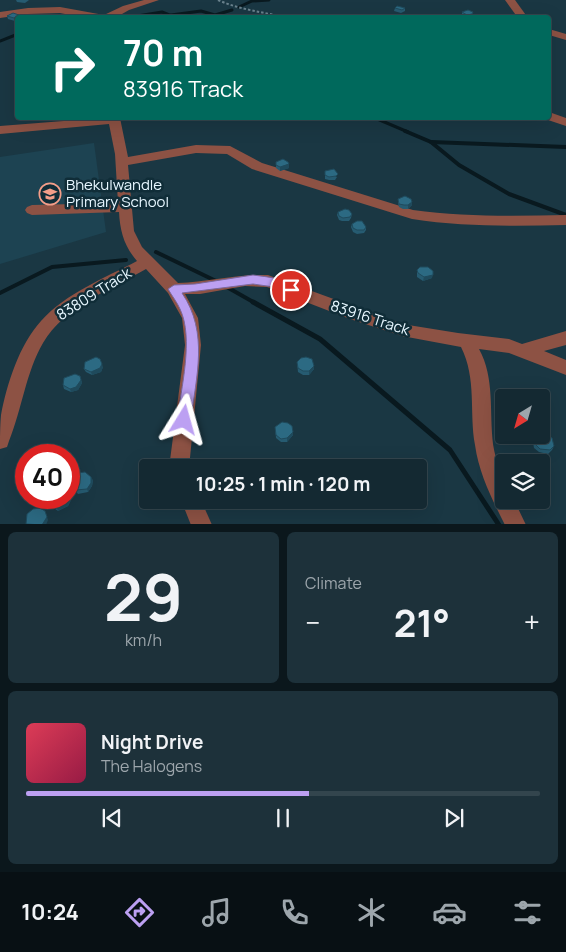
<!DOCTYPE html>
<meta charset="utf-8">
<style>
body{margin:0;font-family:Manrope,sans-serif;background:#1d313a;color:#f1f3f6;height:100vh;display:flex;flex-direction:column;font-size:19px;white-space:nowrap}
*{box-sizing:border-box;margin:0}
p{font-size:16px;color:#9da6ac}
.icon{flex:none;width:28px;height:28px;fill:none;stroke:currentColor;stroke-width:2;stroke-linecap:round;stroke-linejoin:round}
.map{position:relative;height:524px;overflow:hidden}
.sheet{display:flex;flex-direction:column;gap:8px;padding:8px;background:#0b171c;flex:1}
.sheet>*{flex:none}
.banner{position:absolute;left:15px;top:15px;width:536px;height:105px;border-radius:5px;box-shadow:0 5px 20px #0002,0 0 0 1px #33454d;background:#00695c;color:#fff;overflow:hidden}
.needle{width:32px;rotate:217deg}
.buttons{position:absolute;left:495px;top:389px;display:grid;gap:10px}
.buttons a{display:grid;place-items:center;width:55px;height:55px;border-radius:5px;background:#142932;box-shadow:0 5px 20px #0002,0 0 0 1px #33454d;font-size:25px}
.speed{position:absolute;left:15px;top:444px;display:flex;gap:10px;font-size:25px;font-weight:700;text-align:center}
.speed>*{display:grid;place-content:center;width:65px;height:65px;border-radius:50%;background:#142932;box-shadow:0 5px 20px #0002,0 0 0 1px #33454d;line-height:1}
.speed .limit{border:8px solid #d22;background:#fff;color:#111}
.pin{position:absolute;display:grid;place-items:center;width:42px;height:42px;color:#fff;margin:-21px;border:2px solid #fff;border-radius:50%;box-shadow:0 1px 5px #0007}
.me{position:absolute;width:55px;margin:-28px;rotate:8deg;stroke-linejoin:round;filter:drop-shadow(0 0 4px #0008)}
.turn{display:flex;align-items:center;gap:18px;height:105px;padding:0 25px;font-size:22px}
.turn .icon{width:65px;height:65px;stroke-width:2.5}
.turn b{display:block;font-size:35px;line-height:42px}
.big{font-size:38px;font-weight:700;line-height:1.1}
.sheet .tile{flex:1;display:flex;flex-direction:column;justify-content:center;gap:8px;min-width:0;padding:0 18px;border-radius:8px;background:#1d313a}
.sheet .dial{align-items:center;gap:0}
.dial b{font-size:65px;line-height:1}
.song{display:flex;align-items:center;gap:15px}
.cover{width:60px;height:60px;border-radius:8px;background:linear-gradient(135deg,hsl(350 70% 55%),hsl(340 70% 35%))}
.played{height:5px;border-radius:2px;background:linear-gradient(90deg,#bca0f2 55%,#33454d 55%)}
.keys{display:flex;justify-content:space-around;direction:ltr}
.heat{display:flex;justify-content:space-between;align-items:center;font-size:28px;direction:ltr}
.sheet .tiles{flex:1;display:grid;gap:8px;grid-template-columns:1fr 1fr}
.tile:last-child{grid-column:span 2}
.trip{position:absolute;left:139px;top:459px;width:288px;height:50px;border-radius:5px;background:#142932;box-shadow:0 5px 20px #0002,0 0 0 1px #33454d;font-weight:700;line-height:50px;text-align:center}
.menu{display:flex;height:80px;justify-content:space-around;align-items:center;background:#081014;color:#9da6ac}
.menu .icon{width:35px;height:35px}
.menu .selected{color:#bca0f2}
.menu b{font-size:22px;color:#f1f3f6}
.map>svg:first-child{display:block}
</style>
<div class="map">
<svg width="566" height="525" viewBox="0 0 566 525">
<rect width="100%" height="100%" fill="#1a3743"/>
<polygon fill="#1d4352" points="94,143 106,232 0,264 0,157"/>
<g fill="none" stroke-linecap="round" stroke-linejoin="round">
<g stroke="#09191f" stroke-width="3">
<polyline points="239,7 252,1 269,0"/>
<polyline points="171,15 201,11 215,15 232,10"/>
<polyline points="125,18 162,12 177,18"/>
<polyline points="0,41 18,34"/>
<polyline points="375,118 408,132"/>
</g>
<g stroke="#09191f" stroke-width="4">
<polyline points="405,131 431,142 459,165 509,194 566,215"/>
<polyline points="431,142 566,147"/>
<polyline points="156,252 218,282"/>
<polyline points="225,286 255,303"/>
<polyline points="0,293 52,267 126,260"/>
</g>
<polyline stroke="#09191f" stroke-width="5" points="253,302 320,339 450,450 499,525"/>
<path stroke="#6a828d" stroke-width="2" stroke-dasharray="2.5 2" stroke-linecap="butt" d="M218 0C240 10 264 12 288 18"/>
<g fill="#8d5244" fill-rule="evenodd">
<polygon points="144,0 159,0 129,10 115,18 85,18 60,13 28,14 0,18 0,12 28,8 60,7 104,15 123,6"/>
<polygon points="505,0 515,0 528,18 518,18"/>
<polygon points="549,29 566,34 566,40 549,35"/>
<polygon points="549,112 566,118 566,126 545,119 549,118"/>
<path d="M102 118H120L128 157 196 145 230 146 262 163 413 210C463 217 515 216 566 215V225C515 226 463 227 412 219L252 169 227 154 196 153 128 165 134 231 142 247 178 283C208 282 237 274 268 275L402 324 458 333 509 339 522 344 566 331V345L544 351 566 360V375L509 353 479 349C495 378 489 412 493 444 496 464 504 477 504 500H514L526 525H505C492 499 479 474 475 445 469 412 477 379 461 347L402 336 350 319 267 287 245 286 200 294H185L198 318 201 345 189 468H169L185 345 182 318 168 293 146 269C111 289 64 307 43 343 26 372 22 409 9 441L7 447 0 449C0 439 0 426 1 415 7 384 19 345 41 321 66 293 105 278 137 261 124 246 120 231 119 212L32 215 27 213 25 210 27 207 32 205 118 203 115 154 109 124 0 134V126Z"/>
<polygon points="181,500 201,500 212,525 191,525"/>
</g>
</g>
<g fill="#265b71">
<polygon points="16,0 29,0 25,3 17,2"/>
<polygon points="395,8 405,8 405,11 401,13 394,11"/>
<polygon points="462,12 472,15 471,17 466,18 462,15"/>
<polygon points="13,13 15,21 8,19 7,16"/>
<polygon points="215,118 227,118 227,119 219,121 215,119"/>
<polygon points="276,165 289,168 280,171 276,168"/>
<polygon points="325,171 337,177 335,180 329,180 325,179"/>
<polygon points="398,199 412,205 408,209 403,209 399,207 398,203"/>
<polygon points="338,212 352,214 351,218 349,221 342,221 339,220 337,215"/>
<polygon points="352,224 366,227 366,230 364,233 357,234 353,232 351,227"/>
<polygon points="417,270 432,278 423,281 417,277"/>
<polygon points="297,362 314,366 314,369 309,375 303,375 298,372"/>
<polygon points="103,367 101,372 92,375 86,372 84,369"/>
<polygon points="80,376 82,383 78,390 71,392 64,389 63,385"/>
<polygon points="275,427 293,432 293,435 287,442 281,442 276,438"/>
<polygon points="537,435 554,446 552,450 548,454 539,452 534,448 533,442"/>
<polygon points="93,480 92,486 88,492 78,494 72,487 71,484"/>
<polygon points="71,500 68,506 58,511 51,506 49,503"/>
<polygon points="331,500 350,500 350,502 344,506 338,506"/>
</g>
<g fill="#1f4a5c">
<polygon points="473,12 471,17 467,18 467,15"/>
<polygon points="19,15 19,18 18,18 18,19 15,21 14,18"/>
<polygon points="218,118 227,118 227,119 219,121"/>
<polygon points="289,164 289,168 280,171 280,167"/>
<polygon points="412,202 412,205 408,209 408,205"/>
<polygon points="433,275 432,278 423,281 424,277"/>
<polygon points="102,364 103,367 101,372 92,375 91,372"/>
<polygon points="314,366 314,369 309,375 309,371"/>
<polygon points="81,380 82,383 78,390 71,392 70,389"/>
<polygon points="293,432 293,435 287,442 287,438"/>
<polygon points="91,477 93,480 92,486 88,492 87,489"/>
<polygon points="69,492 71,500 68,506 58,511 57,508"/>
<polygon points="349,500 350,500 350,502 344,506 345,503"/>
<polygon points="45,511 48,520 46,525 42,525"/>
</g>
<g fill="#2c6a83" stroke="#1f4a5c">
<polygon points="397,6 405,8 402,10 395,8"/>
<polygon points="468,10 473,12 472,14 467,15 462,12"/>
<polygon points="13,13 19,15 14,18 7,16"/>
<polygon points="283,159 288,162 289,164 280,167 276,165 276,162"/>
<polygon points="334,169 338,174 336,176 329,177 325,175 325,171"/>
<polygon points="405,196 411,199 412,202 408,205 404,205 399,204 398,199"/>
<polygon points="345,209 349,210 352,214 350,217 343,218 339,216 338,212"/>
<polygon points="357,221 362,221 366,227 364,230 357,230 353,228 352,224"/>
<polygon points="420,267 428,267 433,271 433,275 424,277 418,273 417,270"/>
<polygon points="96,357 100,359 102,364 100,368 91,372 84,369 85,362"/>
<polygon points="306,357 312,359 314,366 309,371 303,371 298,368 297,362 301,358"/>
<polygon points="75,374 80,376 81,380 76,387 70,389 63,385 64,378"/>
<polygon points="282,422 288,423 292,426 293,432 287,438 281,439 276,435 275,427"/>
<polygon points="546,434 552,438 554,446 550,450 540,449 535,444 534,439 537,435"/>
<polygon points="307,464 310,468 295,468 297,465"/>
<polygon points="85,472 91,477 91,483 87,489 76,490 71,484 73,478 78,473"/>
<polygon points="69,493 70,496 67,503 57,508 49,503 50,498 69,498"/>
<polygon points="334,500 349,500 345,503 338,503"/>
<polygon points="40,508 45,511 47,517 42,525 26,524 27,514 33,509"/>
</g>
<path fill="#bca0f2" stroke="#7a689d" d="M253 275C267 277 289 278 297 290L291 294 274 287 253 284 182 293C209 333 196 376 191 420L189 425 184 426 179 425 177 420C181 389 194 338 180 309 177 302 172 296 168 289L174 285 195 284Z"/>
<defs>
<g id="school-ring" transform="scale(1.125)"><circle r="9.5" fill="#102d38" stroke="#f49e89" stroke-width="1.5"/><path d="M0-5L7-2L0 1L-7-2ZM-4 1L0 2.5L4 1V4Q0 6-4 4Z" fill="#f49e89"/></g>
</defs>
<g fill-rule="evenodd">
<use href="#school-ring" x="50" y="194"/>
</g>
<g text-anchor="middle" stroke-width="5" stroke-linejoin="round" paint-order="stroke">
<g font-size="15" fill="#e7f7ff" stroke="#102d38" text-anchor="start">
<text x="66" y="190">Bhekulwandle<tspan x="66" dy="17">Primary School</tspan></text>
</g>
<g font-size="15" fill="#e7f7ff" stroke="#102d38">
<text transform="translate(94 294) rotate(-32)" y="5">83809 Track</text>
<text transform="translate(370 318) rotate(18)" y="5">83916 Track</text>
</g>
</g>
</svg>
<div class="buttons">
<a><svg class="needle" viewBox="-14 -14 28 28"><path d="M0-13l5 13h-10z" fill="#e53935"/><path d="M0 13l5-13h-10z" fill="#9da6ac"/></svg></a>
<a><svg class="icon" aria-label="layers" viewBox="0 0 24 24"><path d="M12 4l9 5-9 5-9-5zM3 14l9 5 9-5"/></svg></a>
</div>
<div class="speed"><div class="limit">40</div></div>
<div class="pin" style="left:291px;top:290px;background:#d93025"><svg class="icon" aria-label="arrive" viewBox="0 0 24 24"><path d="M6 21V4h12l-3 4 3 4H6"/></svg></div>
<svg class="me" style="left:184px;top:420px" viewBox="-20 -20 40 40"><path d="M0-17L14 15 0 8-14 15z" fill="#bca0f2" stroke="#fff" stroke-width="4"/></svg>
<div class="trip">10:25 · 1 min · 120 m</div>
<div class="banner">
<div class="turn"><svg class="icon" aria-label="right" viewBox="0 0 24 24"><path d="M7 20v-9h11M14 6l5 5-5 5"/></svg><div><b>70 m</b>83916 Track</div></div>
</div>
</div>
<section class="sheet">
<div class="tiles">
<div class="tile dial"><b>29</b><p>km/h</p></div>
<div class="tile"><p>Climate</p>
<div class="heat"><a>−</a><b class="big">21°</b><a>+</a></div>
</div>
<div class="tile">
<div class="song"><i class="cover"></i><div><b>Night Drive</b><p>The Halogens</p></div></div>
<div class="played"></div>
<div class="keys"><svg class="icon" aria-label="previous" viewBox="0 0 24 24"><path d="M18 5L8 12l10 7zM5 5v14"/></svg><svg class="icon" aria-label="pause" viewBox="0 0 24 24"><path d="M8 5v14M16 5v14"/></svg><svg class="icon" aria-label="next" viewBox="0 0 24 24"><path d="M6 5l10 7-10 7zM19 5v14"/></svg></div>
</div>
</div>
</section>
<nav class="menu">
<b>10:24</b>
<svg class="icon selected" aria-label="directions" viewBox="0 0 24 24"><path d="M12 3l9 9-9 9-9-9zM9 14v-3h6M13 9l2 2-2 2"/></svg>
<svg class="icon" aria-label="music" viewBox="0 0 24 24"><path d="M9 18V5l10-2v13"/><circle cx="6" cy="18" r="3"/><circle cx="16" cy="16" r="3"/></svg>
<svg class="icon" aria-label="phone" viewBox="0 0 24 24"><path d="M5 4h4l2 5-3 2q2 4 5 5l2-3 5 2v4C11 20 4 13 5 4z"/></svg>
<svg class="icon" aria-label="climate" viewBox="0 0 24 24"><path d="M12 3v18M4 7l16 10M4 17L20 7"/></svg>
<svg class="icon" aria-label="car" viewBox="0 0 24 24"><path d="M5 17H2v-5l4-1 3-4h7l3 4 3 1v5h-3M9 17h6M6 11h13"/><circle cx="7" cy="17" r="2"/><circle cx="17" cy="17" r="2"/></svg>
<svg class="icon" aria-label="filters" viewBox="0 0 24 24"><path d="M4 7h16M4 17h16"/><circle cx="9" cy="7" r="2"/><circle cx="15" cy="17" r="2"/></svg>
</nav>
